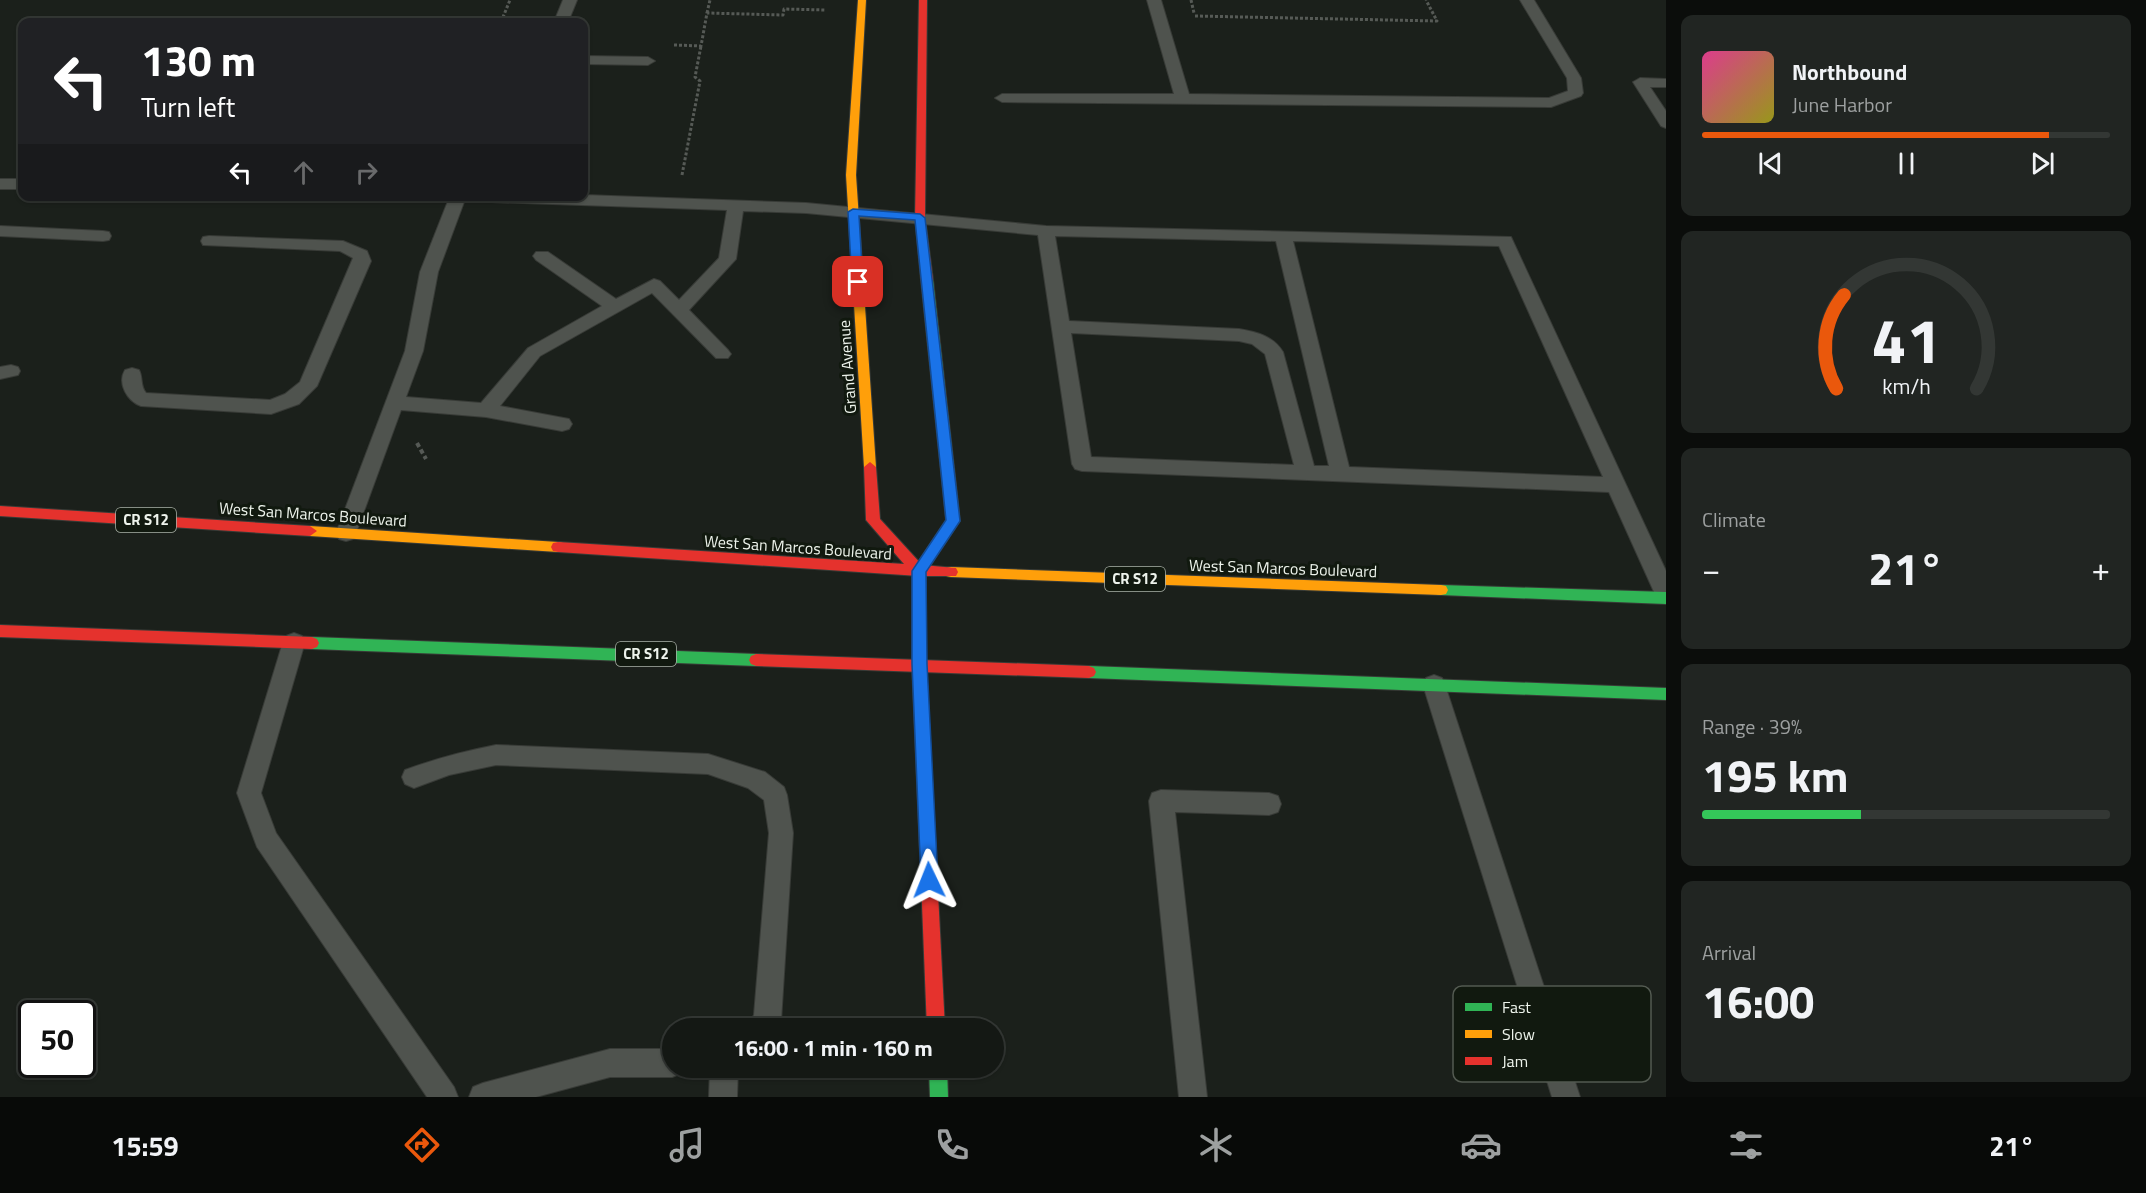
<!DOCTYPE html>
<meta charset="utf-8">
<style>
body{margin:0;font-family:"Titillium Web",sans-serif;background:#212522;color:#f1f3f6;height:100vh;display:flex;flex-direction:column;font-size:22px;white-space:nowrap}
*{box-sizing:border-box;margin:0}
p{font-size:20px;color:#9da0a0}
.icon{flex:none;width:33px;height:33px;fill:none;stroke:currentColor;stroke-width:2;stroke-linecap:round;stroke-linejoin:round}
.map{position:relative;flex:1;overflow:hidden}
.drawer{display:flex;flex-direction:column;gap:15px;padding:15px;background:#0b0d0b;width:480px}
.drawer>*{flex:none}
.guide{position:absolute;left:18px;top:18px;width:570px;height:183px;border-radius:12px;box-shadow:0 2px 4px #0004,0 0 0 2px #333734;background:#202124;color:#fff;overflow:hidden}
.speed{position:absolute;left:18px;top:1000px;display:flex;gap:12px;font-size:30px;font-weight:700;text-align:center}
.speed>*{display:grid;place-content:center;width:78px;height:78px;border-radius:50%;background:#141814;box-shadow:0 2px 4px #0004,0 0 0 2px #333734;line-height:1}
.speed .limit{border:3px solid #111;border-radius:9px;background:#fff;color:#111}
.pin{position:absolute;display:grid;place-items:center;width:51px;height:51px;color:#fff;margin:-26px;border-radius:12px;box-shadow:0 3px 9px #0006}
.me{position:absolute;width:66px;margin:-33px;rotate:358deg;stroke-linejoin:round;filter:drop-shadow(0 0 4px #0008)}
.turn{display:flex;align-items:center;gap:21px;height:126px;padding:0 24px;font-size:27px}
.turn .icon{width:78px;height:78px;stroke-width:2.5}
.turn b{display:block;font-size:42px;line-height:51px}
.lanes{display:flex;align-items:center;height:57px;padding:0 24px;background:#0003;justify-content:center;gap:30px;direction:ltr}
.lanes .off{opacity:.35}
.big{font-size:45px;font-weight:700;line-height:1.1}
.drawer .widget{flex:1;display:flex;flex-direction:column;justify-content:center;gap:9px;min-width:0;padding:0 21px;border-radius:12px;background:#212522}
.drawer .dial{align-items:center;gap:0}
.dial svg{height:156px;overflow:visible;fill:none;stroke:#333734;stroke-width:7;stroke-linecap:round;text-anchor:middle}
.dial text{fill:#f1f3f6;stroke:none}
.song{display:flex;align-items:center;gap:18px}
.cover{width:72px;height:72px;border-radius:9px;background:linear-gradient(135deg,hsl(330 70% 55%),hsl(60 70% 35%))}
.played{height:6px;border-radius:3px;background:linear-gradient(90deg,#ea580c 85%,#333734 85%)}
.keys{display:flex;justify-content:space-around;direction:ltr}
.heat{display:flex;justify-content:space-between;align-items:center;font-size:33px;direction:ltr}
.charge{height:9px;border-radius:4px;background:linear-gradient(90deg,#34c759 39%,#333734 0)}
.trip{position:absolute;left:662px;top:1018px;width:342px;height:60px;border-radius:30px;background:#141814;box-shadow:0 2px 4px #0004,0 0 0 2px #333734;font-weight:700;line-height:60px;text-align:center}
.tab-bar{display:flex;height:96px;justify-content:space-around;align-items:center;background:#080a08;color:#9da0a0}
.tab-bar .icon{width:42px;height:42px}
.tab-bar .on{color:#ea580c}
.tab-bar b{font-size:27px;color:#f1f3f6}
main{display:flex;flex:1;min-height:0}
.map>svg:first-child{display:block}
</style>
<main>
<div class="map">
<svg width="1666" height="1097" viewBox="0 0 1666 1097">
<rect width="100%" height="100%" fill="#1b201b"/>
<g fill="none" stroke-linecap="round" stroke-linejoin="round">
<g stroke="#383b37" stroke-width="2">
<g id="lane">
<polygon points="563,0 577,0 568,22 554,22"/>
<polygon points="1147,0 1161,0 1189,94 1549,98 1568,91 1567,78 1520,0 1534,0 1581,78 1583,93 1581,96 1551,107 1002,102 995,98 1002,94 1174,94"/>
<polygon points="584,56 648,57 655,61 648,65 584,64"/>
<polygon points="1640,78 1666,79 1666,87 1650,87 1666,111 1666,128 1661,126 1633,82"/>
<rect x="0" y="179" width="22" height="10"/>
<path d="M584 195 806 203 1046 226 1511 237 1666 571V603L1658 600 1655 594 1609 492 1082 471 1075 469 1072 464 1038 235 806 213 743 211 736 259 689 310 728 350 731 354 728 358H716L652 293 540 356 500 406 569 419 572 424 569 429 562 431 486 417 401 410 356 533 353 539 346 541 339 539 336 533 405 351 420 272 448 201H388L380 196ZM464 202H491L727 210 719 258 679 300 660 281 654 279 616 299 548 252H536L533 256 536 260 602 306 528 348 481 403 406 397 423 351 438 272ZM1055 236 1276 241 1329 466H1314L1283 352C1273 336 1257 332 1239 329L1069 321ZM1293 241 1499 246 1603 477 1349 467ZM1071 333 1239 341 1252 344 1265 354 1294 465 1091 457Z"/>
<polygon points="0,226 103,231 109,232 111,236 109,240 103,241 0,236"/>
<path d="M209 236 343 241 367 251 371 261 317 386 299 404 271 414 141 406C127 401 117 383 125 370L132 368 139 370C143 377 140 386 146 393L270 400 285 394 300 382 353 258 340 251 203 245 201 241 203 237Z"/>
<polygon points="11,365 18,367 20,371 18,375 0,379 0,367"/>
<polygon points="294,633 302,636 305,642 261,793 276,833 454,1087 458,1097 427,1097 257,847 237,793 283,642 286,636"/>
<polygon points="1434,675 1442,678 1445,685 1580,1097 1552,1097 1423,685 1426,678"/>
<path d="M496 745 708 754 765 772 784 787 787 795 793 833 781 1021 777 1029H745L754 1015 769 833 764 800 748 788 708 774 496 765 449 775 414 788 405 784 402 777 405 770C435 759 465 751 496 745Z"/>
<polygon points="1161,790 1269,793 1278,796 1281,804 1278,812 1269,815 1175,812 1207,1097 1179,1097 1149,801 1152,793"/>
<polygon points="610,1049 672,1049 672,1068 684,1068 682,1073 672,1077 610,1077 536,1097 469,1097 473,1087 483,1083"/>
<polygon points="710,1068 738,1068 737,1097 709,1097"/>
</g>
</g>
<g stroke="#383b37" stroke-width="2">
<g id="fast">
<polygon points="927,276 933,280 960,521 926,572 926,664 936,854 934,859 928,861 922,859 920,854 912,664 912,571 946,520 921,280"/>
<polygon points="1441,585 1666,592 1666,604 1441,595 1436,594 1434,590 1436,586"/>
<polygon points="312,637 756,654 761,656 763,660 761,664 756,666 312,649 307,647 305,643 307,639"/>
<polygon points="1089,666 1666,688 1666,700 1089,678 1084,676 1082,672 1084,668"/>
<polygon points="929,1068 947,1068 948,1097 930,1097"/>
</g>
</g>
<g stroke="#383b37" stroke-width="2">
<g id="slow">
<polygon points="858,0 866,0 856,175 876,467 870,472 864,467 846,175"/>
<polygon points="310,526 558,542 563,543 565,547 563,551 558,552 310,536 303,531"/>
<polygon points="951,567 1441,585 1446,586 1448,590 1446,594 1441,595 951,577 946,576 944,572 946,568"/>
</g>
</g>
<g stroke="#383b37" stroke-width="2">
<g id="jam">
<polygon points="919,0 927,0 925,218 933,280 927,284 921,280 915,218"/>
<polygon points="870,462 876,467 880,519 922,565 956,568 958,572 956,576 919,576 558,552 553,551 551,547 553,543 558,542 904,564 866,520 864,467"/>
<polygon points="0,506 310,526 317,531 310,536 0,516"/>
<polygon points="0,625 312,637 317,639 319,643 317,647 312,649 0,637"/>
<polygon points="756,654 1089,666 1094,668 1096,672 1094,676 1089,678 756,666 751,664 749,660 751,656"/>
<polygon points="928,847 934,849 936,854 945,1029 927,1029 920,854 922,849"/>
</g>
</g>
<g stroke="#565a56" stroke-width="3" stroke-dasharray="3 2" stroke-linecap="butt">
<polyline points="1191,0 1194,13"/>
<polyline points="707,13 710,0"/>
<polyline points="1195,16 1437,21 1426,0"/>
<polyline points="501,22 510,0"/>
<polyline points="674,45 701,46 707,13 783,15 784,9 826,10"/>
<polyline points="682,175 700,81 695,77 701,46"/>
</g>
<polyline stroke="#565a56" stroke-width="4" stroke-dasharray="4.5 3" stroke-linecap="butt" points="417,443 426,459"/>
<use href="#lane" fill="#4f534e" fill-rule="evenodd"/>
<use href="#fast" fill="#30b455" fill-rule="evenodd"/>
<use href="#slow" fill="#ff9f0a" fill-rule="evenodd"/>
<use href="#jam" fill="#e5322d" fill-rule="evenodd"/>
</g>
<polygon fill="#1a73e8" stroke="#114b97" stroke-width="1.5" points="853,209 920,214 925,218 960,521 926,572 927,664 938,880 935,886 929,888 924,886 921,880 912,664 912,571 946,520 915,220 859,216 863,282 858,286 852,282 848,212"/>
<g text-anchor="middle" stroke-width="6" stroke-linejoin="round" paint-order="stroke">
<g fill="#11190f" stroke="#abb2a9" stroke-width="1.5">
<rect x="116" y="508" width="60" height="24" rx="4.5"/>
<rect x="1105" y="567" width="60" height="24" rx="4.5"/>
<rect x="616" y="642" width="60" height="24" rx="4.5"/>
</g>
<g font-size="15" font-weight="bold" fill="#edf3eb">
<text x="146" y="525">CR S12</text>
<text x="1135" y="584">CR S12</text>
<text x="646" y="659">CR S12</text>
</g>
<g font-size="16" fill="#edf3eb" stroke="#11190f">
<text transform="translate(847 367) rotate(-94)" y="6">Grand Avenue</text>
<text transform="translate(313 514) rotate(4)" y="6">West San Marcos Boulevard</text>
<text transform="translate(798 547) rotate(4)" y="6">West San Marcos Boulevard</text>
<text transform="translate(1283 568) rotate(2)" y="6">West San Marcos Boulevard</text>
</g>
</g>
<rect x="1453" y="986" width="198" height="96" rx="9" fill="#11190f" stroke="#535a51" stroke-width="1.5"/>
<rect x="1465" y="1003" width="27" height="8" fill="#30b455"/>
<rect x="1465" y="1030" width="27" height="8" fill="#ff9f0a"/>
<rect x="1465" y="1057" width="27" height="8" fill="#e5322d"/>
<g font-size="16" fill="#edf3eb">
<text x="1502" y="1013">Fast</text>
<text x="1502" y="1040">Slow</text>
<text x="1502" y="1067">Jam</text>
</g>
</svg>
<div class="speed"><div class="limit">50</div></div>
<div class="pin" style="left:858px;top:282px;background:#d93025"><svg class="icon" aria-label="arrive" viewBox="0 0 24 24"><path d="M6 21V4h12l-3 4 3 4H6"/></svg></div>
<svg class="me" style="left:929px;top:880px" viewBox="-20 -20 40 40"><path d="M0-17L14 15 0 8-14 15z" fill="#1a73e8" stroke="#fff" stroke-width="4"/></svg>
<div class="trip">16:00 · 1 min · 160 m</div>
<div class="guide">
<div class="turn"><svg class="icon" aria-label="left" viewBox="0 0 24 24"><path d="M17 20v-9H6M10 6l-5 5 5 5"/></svg><div><b>130 m</b>Turn left</div></div>
<div class="lanes"><svg class="icon" aria-label="left" viewBox="0 0 24 24"><path d="M17 20v-9H6M10 6l-5 5 5 5"/></svg><svg class="icon off" aria-label="ahead" viewBox="0 0 24 24"><path d="M12 20V5M6 11l6-6 6 6"/></svg><svg class="icon off" aria-label="right" viewBox="0 0 24 24"><path d="M7 20v-9h11M14 6l5 5-5 5"/></svg></div>
</div>
</div>
<section class="drawer">
<div class="widget">
<div class="song"><i class="cover"></i><div><b>Northbound</b><p>June Harbor</p></div></div>
<div class="played"></div>
<div class="keys"><svg class="icon" aria-label="previous" viewBox="0 0 24 24"><path d="M18 5L8 12l10 7zM5 5v14"/></svg><svg class="icon" aria-label="pause" viewBox="0 0 24 24"><path d="M8 5v14M16 5v14"/></svg><svg class="icon" aria-label="next" viewBox="0 0 24 24"><path d="M6 5l10 7-10 7zM19 5v14"/></svg></div>
</div>
<div class="widget dial"><svg viewBox="0 0 100 80">
<path d="M14 69A42 42 0 1 1 86 69"/>
<path d="M14 69A42 42 0 0 1 18 21" stroke="#ea580c"/>
<text x="50" y="56" font-size="32" font-weight="700">41</text>
<text x="50" y="72" font-size="11">km/h</text>
</svg></div>
<div class="widget"><p>Climate</p>
<div class="heat"><a>−</a><b class="big">21°</b><a>+</a></div>
</div>
<div class="widget"><p>Range · 39%</p><b class="big">195 km</b><div class="charge"></div></div>
<div class="widget"><p>Arrival</p><b class="big">16:00</b></div>
</section>
</main>
<nav class="tab-bar">
<b>15:59</b>
<svg class="icon on" aria-label="directions" viewBox="0 0 24 24"><path d="M12 3l9 9-9 9-9-9zM9 14v-3h6M13 9l2 2-2 2"/></svg>
<svg class="icon" aria-label="music" viewBox="0 0 24 24"><path d="M9 18V5l10-2v13"/><circle cx="6" cy="18" r="3"/><circle cx="16" cy="16" r="3"/></svg>
<svg class="icon" aria-label="phone" viewBox="0 0 24 24"><path d="M5 4h4l2 5-3 2q2 4 5 5l2-3 5 2v4C11 20 4 13 5 4z"/></svg>
<svg class="icon" aria-label="climate" viewBox="0 0 24 24"><path d="M12 3v18M4 7l16 10M4 17L20 7"/></svg>
<svg class="icon" aria-label="car" viewBox="0 0 24 24"><path d="M5 17H2v-5l4-1 3-4h7l3 4 3 1v5h-3M9 17h6M6 11h13"/><circle cx="7" cy="17" r="2"/><circle cx="17" cy="17" r="2"/></svg>
<svg class="icon" aria-label="filters" viewBox="0 0 24 24"><path d="M4 7h16M4 17h16"/><circle cx="9" cy="7" r="2"/><circle cx="15" cy="17" r="2"/></svg>
<b>21°</b>
</nav>
